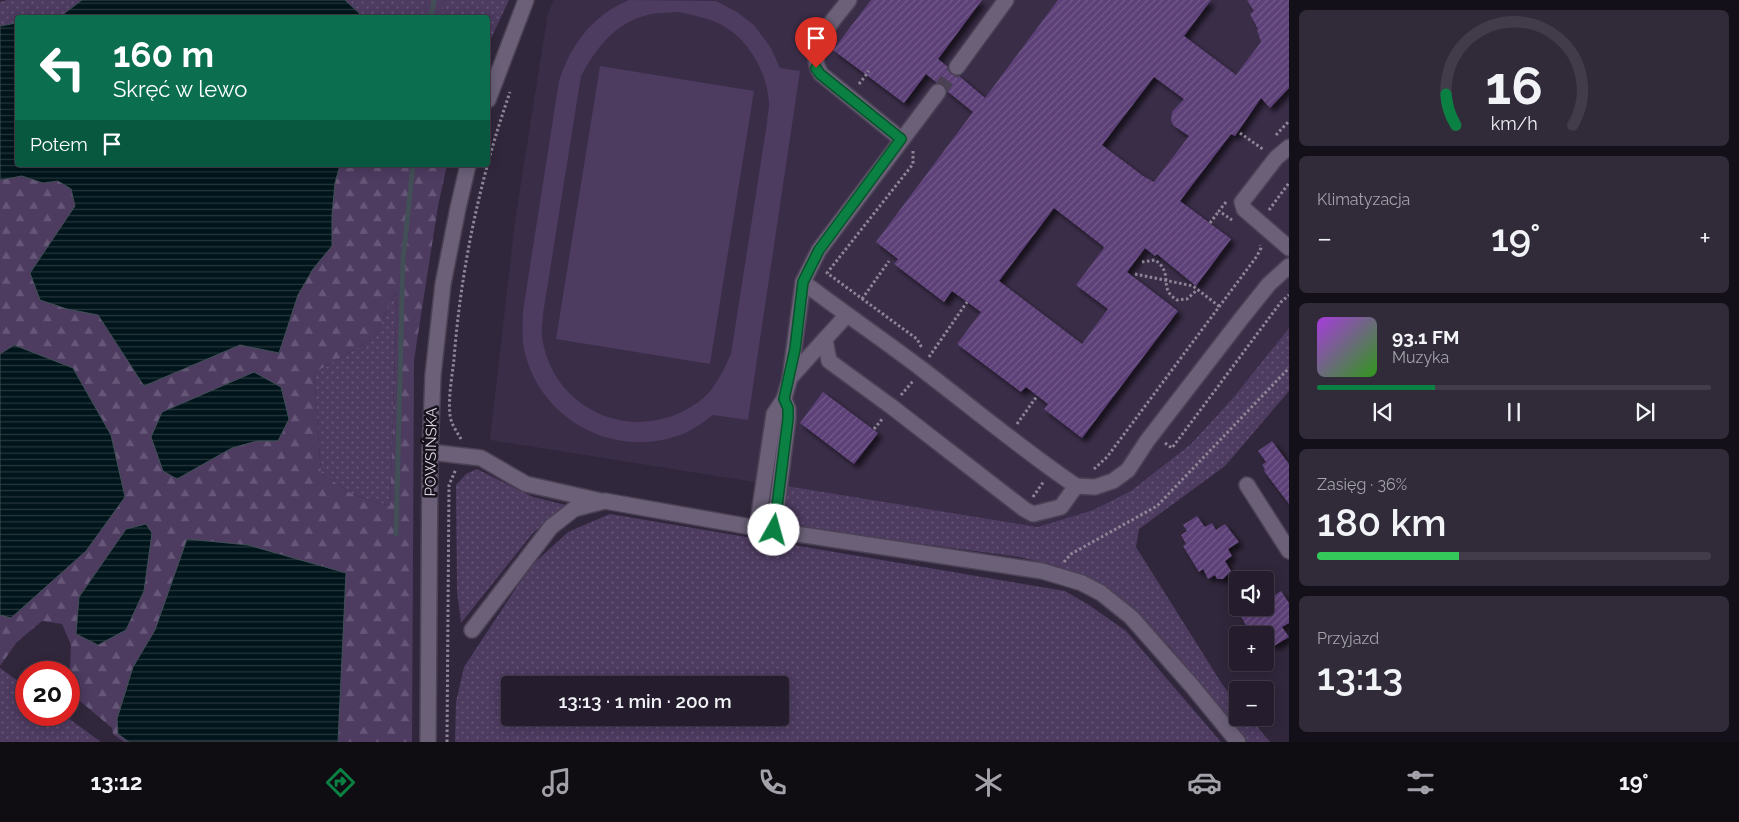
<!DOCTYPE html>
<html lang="pl">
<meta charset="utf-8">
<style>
body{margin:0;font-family:Raleway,sans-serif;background:#312a39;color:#f1f3f6;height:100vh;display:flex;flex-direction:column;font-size:19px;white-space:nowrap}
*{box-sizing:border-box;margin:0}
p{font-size:16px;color:#a3a2aa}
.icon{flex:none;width:28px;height:28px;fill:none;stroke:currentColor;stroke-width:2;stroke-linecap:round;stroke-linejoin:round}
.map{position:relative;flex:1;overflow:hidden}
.sheet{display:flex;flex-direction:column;gap:10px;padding:10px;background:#141019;width:450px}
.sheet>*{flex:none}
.top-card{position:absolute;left:15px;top:15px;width:475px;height:152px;border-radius:5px;box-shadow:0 2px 12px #0003,0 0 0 1px #423b49;background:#0b6e4f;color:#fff;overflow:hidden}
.fabs{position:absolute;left:1229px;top:571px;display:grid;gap:10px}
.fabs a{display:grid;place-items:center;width:45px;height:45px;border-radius:5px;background:#251d2d;box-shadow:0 2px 12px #0003,0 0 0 1px #423b49;font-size:25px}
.speed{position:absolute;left:15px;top:661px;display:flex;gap:10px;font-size:25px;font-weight:700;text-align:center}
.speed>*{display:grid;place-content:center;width:65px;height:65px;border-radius:50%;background:#251d2d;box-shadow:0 2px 12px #0003,0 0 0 1px #423b49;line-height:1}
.speed .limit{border:8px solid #d22;background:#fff;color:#111}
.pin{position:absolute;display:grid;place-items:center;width:42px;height:42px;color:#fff;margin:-51px -21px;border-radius:50% 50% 50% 0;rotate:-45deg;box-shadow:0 0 5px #0007}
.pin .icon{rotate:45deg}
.me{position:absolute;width:55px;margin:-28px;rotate:7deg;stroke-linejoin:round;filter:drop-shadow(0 0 4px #0008)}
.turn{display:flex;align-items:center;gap:18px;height:105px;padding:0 15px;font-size:22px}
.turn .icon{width:65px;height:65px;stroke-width:2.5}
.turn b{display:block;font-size:35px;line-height:42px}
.then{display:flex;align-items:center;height:48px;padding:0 15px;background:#0003;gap:10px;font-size:19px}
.big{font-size:38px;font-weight:600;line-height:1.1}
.sheet .tile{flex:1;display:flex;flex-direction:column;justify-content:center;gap:8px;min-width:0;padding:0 18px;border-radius:8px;background:#312a39}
.sheet .dial{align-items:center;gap:0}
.dial svg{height:130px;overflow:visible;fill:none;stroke:#423b49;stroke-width:7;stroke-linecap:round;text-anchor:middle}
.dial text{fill:#f1f3f6;stroke:none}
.song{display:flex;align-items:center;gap:15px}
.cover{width:60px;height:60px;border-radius:8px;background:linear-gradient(135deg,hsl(280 70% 55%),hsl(110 70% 35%))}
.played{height:5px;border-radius:2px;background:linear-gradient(90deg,#0b8043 30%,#423b49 30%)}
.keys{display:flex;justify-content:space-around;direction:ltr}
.heat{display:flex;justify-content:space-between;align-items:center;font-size:28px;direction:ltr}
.charge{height:8px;border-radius:4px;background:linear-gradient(90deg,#34c759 36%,#423b49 0)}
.trip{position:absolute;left:501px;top:676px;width:288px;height:50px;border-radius:5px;background:#251d2d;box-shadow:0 2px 12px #0003,0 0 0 1px #423b49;font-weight:600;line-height:50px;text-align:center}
.tabs{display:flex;height:80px;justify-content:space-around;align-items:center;background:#0f0c12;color:#a3a2aa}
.tabs .icon{width:35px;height:35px}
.tabs .current{color:#0b8043}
.tabs b{font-size:22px;color:#f1f3f6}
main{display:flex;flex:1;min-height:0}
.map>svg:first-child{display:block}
</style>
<main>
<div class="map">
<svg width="1289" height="742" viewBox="0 0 1289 742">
<defs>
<pattern id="grass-dots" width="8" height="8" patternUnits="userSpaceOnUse" patternTransform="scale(1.25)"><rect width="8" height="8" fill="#4d3b60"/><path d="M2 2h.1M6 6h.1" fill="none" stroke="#665677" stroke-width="1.8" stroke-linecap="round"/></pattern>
<pattern id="forest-firs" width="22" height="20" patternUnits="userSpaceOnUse" patternTransform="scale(1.25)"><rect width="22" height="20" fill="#4d3b60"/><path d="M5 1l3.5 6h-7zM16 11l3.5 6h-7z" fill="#665677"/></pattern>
<pattern id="water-rules" width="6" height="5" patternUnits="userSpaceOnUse" patternTransform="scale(1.25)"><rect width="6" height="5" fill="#00151b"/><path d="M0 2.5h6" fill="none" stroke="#25363c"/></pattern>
<pattern id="building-hatch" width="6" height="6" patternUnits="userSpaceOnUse" patternTransform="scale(1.25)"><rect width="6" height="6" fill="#5c4077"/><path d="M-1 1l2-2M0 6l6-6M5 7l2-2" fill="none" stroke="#735b8a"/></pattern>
<filter id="shadow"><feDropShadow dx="4.5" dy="4.5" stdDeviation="2.5" flood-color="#0009"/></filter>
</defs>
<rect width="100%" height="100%" fill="#31273c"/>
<polygon fill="#3a2d48" points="554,0 1289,0 1289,328 1233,398 1191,444 1154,474 1131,491 1093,510 1038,527 490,440 515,221 548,13"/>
<g fill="url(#grass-dots)" fill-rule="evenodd">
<polygon points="7,0 82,0 61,16 51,18 18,18 17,23 0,26 0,2"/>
<polygon points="345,0 426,0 423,18 362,17 360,14"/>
<polygon points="444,0 509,0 488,45 488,18 442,17"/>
<polygon points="397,289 390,506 354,495 321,473 314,373 374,338"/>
<polygon points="1289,328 1289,391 1225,466 1139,529 1136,547 1222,684 1237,703 1238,718 1250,718 1270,742 1247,742 1170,647 1118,596 1092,582 1049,564 1019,557 780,525 786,486 1038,527 1093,510 1131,491 1191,444 1233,398"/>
<polygon points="477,469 533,497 566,505 533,533 461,623 457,591 456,485 466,474"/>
<path d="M610 514 1065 591 1089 605 1126 631 1221 742H455L456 702 464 667 530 567 568 532ZM510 685H780V718H510Z"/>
<polygon points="0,668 26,687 26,715 64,715 101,742 0,742"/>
</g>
<g fill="url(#forest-firs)" fill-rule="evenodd">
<polygon points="426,0 444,0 442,17 423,17"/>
<path d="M340 165H447L438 206 414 360 412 742H124L113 734 112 728 69 692 71 645 62 624 42 621 17 642 0 666V180L22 176 43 183 58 181 71 189 75 206 30 273 41 300 67 309 98 315 144 386 240 345 279 353 298 295 313 269 332 246V215L335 183ZM396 291H397L390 506 354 495 321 473 314 373 374 338Z"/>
</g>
<g fill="#4d3b60" fill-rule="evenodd">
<path d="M629 0 716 1 737 12 754 25 771 48 780 68 800 71 748 420 713 415C702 423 691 432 677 436 612 458 541 419 525 353 521 339 523 324 523 311L559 81C571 44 593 15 629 0ZM679 12C693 15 707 18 720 24 748 38 768 73 769 104 769 110 767 117 767 123L731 354C723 371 714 392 697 403 635 446 553 412 542 337 541 330 543 321 543 314L581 76C596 49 613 25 644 16 655 12 668 13 679 12Z"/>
<polygon points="600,66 754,91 710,364 556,339"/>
</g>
<g fill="url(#water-rules)" stroke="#424f57">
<polygon points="82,0 345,0 360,14 362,17 51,17 61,16"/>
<polygon points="17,23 18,165 340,165 335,183 332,215 332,246 313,269 298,295 279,353 240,345 144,386 98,315 67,309 40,300 30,273 75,206 71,189 58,181 43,183 22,176 0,180 0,26"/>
<polygon points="14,345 73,368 111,435 125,497 86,551 11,618 0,615 0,354"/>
<polygon points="254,372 281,387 289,419 278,441 257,441 232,448 177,479 163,471 151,437 162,412"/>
<polygon points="146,524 152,533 144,591 126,630 98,645 76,634 79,597 126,529"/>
<polygon points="187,539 248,545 346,573 338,742 129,742 118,734 117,719 133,667 155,630"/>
</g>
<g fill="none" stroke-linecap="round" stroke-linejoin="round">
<g stroke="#424f57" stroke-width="5">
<polyline points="431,18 434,0"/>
<polyline points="396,534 403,260 413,165"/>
</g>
</g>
<g fill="url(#building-hatch)" fill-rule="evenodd" filter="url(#shadow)">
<path d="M871 0H982L938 59 948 67 951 74 959 76 985 98 1058 0H1211L1184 36 1236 75 1261 42 1257 30 1258 29 1250 14 1254 11 1247 0H1289V88L1270 108 1261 98 1235 136 1231 134 1180 201 1231 239 1196 286 1157 254 1155 256 1145 248 1127 272 1178 311 1082 438 1044 409 1048 404 1026 387 1021 392 957 344 981 312 952 291 944 302 894 264 898 259 876 242 973 112 947 91 944 85 937 83 926 74 904 103 833 50ZM1154 77 1184 99 1172 112 1171 121 1174 126 1189 136 1154 182 1143 176 1102 145ZM1054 208 1103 246 1104 248 1076 285 1108 309 1082 344 999 281Z"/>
<polygon points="823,392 878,433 854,464 800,423"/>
<polygon points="1272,441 1289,464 1289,504 1264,471 1265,469 1262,465 1266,462 1258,451"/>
<polygon points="1197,516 1205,527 1212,523 1216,530 1225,524 1239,542 1228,549 1232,556 1225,561 1231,571 1223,579 1217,579 1215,575 1208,579 1203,569 1199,572 1183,546 1186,544 1181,535 1187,531 1183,525"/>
<polygon points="1281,591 1289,603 1289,623 1282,627 1289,637 1274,646 1271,642 1265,646 1265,635 1258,635 1256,630 1251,634 1239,613 1248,608 1265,608 1265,602"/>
</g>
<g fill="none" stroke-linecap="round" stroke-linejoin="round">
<polyline stroke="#4b4155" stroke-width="15" stroke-dasharray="15 8" stroke-linecap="butt" points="938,92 957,67"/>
<g stroke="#4c4255" stroke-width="18">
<g id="minor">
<path d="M849 0C834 20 804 48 821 74L901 139"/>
<polyline points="957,67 1006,0"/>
<polyline points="488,100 526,0"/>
<polyline points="1289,147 1276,158 1242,202 1244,209 1289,248"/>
<path d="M803 282C842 312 884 340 923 370 974 409 1023 450 1076 486L1061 507 1033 514 1024 509 892 407 829 361 825 339 846 316"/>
<polyline points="790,378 825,339"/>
<polyline points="430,452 481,458 526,484 601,501"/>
<polyline points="1247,485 1289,551"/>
<polyline points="1076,486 1095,487 1113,481 1128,470 1147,441 1241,319 1269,284 1289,266"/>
<polyline points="757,528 774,414 784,399 790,378 803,282 819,250 938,92"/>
<polyline points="774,530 788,419 788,409 784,399"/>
<polyline points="472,630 551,527 574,509 605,501 757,528 1042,571 1082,583 1101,593 1131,617 1192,686 1238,742"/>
<polyline points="428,742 430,452 433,375 443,284 458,208 468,165"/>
</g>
</g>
<g stroke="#8e8697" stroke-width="3" stroke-dasharray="2.5 2.5" stroke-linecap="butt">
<polyline points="859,84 869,71"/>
<polyline points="1240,133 1264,150"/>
<polyline points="1276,135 1289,121"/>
<polyline points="913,151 913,164 827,273 917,339 922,348"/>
<polyline points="1226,202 1219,211 1232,220"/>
<polyline points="1269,210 1289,183"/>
<polyline points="1210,223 1219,211"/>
<path d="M1142 262 1155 260C1175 274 1157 288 1177 300L1187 299 1197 290"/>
<polyline points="1135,274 1193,286 1220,307"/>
<polyline points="862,299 889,261"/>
<polyline points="929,357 967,302"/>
<polyline points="901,395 913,381"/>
<polyline points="1017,424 1037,396"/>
<polyline points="874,429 883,418"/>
<path d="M461 439C457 432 451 424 450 415 448 398 452 377 454 359 461 268 480 178 510 92"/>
<polyline points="1165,443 1172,448 1281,302 1289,295"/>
<polyline points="1094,469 1107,457 1257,256 1261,248 1260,245"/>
<polyline points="1033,497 1044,481"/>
<polyline points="1064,562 1071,554 1157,506 1289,368"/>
<polyline points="447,742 449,485 456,469"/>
</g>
<use href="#minor" stroke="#6b6078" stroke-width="15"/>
</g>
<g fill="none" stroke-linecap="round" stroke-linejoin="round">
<g stroke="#07532c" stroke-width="12">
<polyline id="route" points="774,530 788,419 788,408 784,399 795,349 803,282 819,250 901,139 820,74 816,68"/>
</g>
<use href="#route" stroke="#0b8043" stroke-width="9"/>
</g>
<g text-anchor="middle" stroke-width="5" stroke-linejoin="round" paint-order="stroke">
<g font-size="15" fill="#dcd5e3" stroke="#17121c">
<text transform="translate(431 452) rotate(-89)" y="5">POWSIŃSKA</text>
</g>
</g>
</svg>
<div class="fabs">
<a><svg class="icon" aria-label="sound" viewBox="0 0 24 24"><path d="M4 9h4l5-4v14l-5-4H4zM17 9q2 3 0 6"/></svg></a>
<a>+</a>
<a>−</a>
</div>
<div class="speed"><div class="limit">20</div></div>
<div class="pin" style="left:816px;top:68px;background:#d93025"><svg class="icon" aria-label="arrive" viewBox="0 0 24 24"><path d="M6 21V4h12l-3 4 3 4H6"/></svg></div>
<svg class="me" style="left:774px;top:530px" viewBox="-20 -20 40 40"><circle r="19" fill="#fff"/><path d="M0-13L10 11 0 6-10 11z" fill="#0b8043"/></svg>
<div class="trip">13:13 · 1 min · 200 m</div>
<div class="top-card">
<div class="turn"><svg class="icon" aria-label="left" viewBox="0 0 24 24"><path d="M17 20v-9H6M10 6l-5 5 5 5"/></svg><div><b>160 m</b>Skręć w lewo</div></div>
<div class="then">Potem<svg class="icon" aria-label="arrive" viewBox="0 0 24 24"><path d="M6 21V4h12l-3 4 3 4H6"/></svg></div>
</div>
</div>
<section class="sheet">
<div class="tile dial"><svg viewBox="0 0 100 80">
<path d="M14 69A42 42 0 1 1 86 69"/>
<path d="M14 69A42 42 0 0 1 8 50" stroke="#0b8043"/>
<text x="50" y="56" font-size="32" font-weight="700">16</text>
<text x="50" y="72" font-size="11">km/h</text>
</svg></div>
<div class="tile"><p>Klimatyzacja</p>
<div class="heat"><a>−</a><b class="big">19°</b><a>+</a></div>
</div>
<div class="tile">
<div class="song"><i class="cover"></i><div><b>93.1 FM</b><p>Muzyka</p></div></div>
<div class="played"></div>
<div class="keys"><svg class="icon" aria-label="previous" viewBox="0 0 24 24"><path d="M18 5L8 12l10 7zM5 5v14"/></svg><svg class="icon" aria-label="pause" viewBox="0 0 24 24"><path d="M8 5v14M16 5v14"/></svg><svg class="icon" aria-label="next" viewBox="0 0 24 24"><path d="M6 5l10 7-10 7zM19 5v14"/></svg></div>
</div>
<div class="tile"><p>Zasięg · 36%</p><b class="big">180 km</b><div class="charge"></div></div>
<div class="tile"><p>Przyjazd</p><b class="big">13:13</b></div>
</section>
</main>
<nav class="tabs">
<b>13:12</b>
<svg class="icon current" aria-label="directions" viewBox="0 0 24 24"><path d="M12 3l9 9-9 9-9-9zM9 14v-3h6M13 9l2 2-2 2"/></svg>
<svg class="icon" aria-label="music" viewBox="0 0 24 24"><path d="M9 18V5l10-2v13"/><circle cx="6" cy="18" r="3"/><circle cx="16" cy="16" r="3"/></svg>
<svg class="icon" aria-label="phone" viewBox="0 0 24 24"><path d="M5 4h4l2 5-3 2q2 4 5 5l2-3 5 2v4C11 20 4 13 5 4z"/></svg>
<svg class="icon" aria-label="climate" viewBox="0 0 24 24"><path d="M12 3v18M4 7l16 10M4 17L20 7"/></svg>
<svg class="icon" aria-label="car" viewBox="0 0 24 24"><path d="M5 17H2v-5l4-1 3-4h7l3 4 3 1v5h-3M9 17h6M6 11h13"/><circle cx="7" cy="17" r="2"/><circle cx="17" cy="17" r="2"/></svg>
<svg class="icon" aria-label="filters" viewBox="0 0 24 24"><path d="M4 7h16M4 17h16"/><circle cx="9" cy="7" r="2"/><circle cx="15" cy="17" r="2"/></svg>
<b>19°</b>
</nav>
